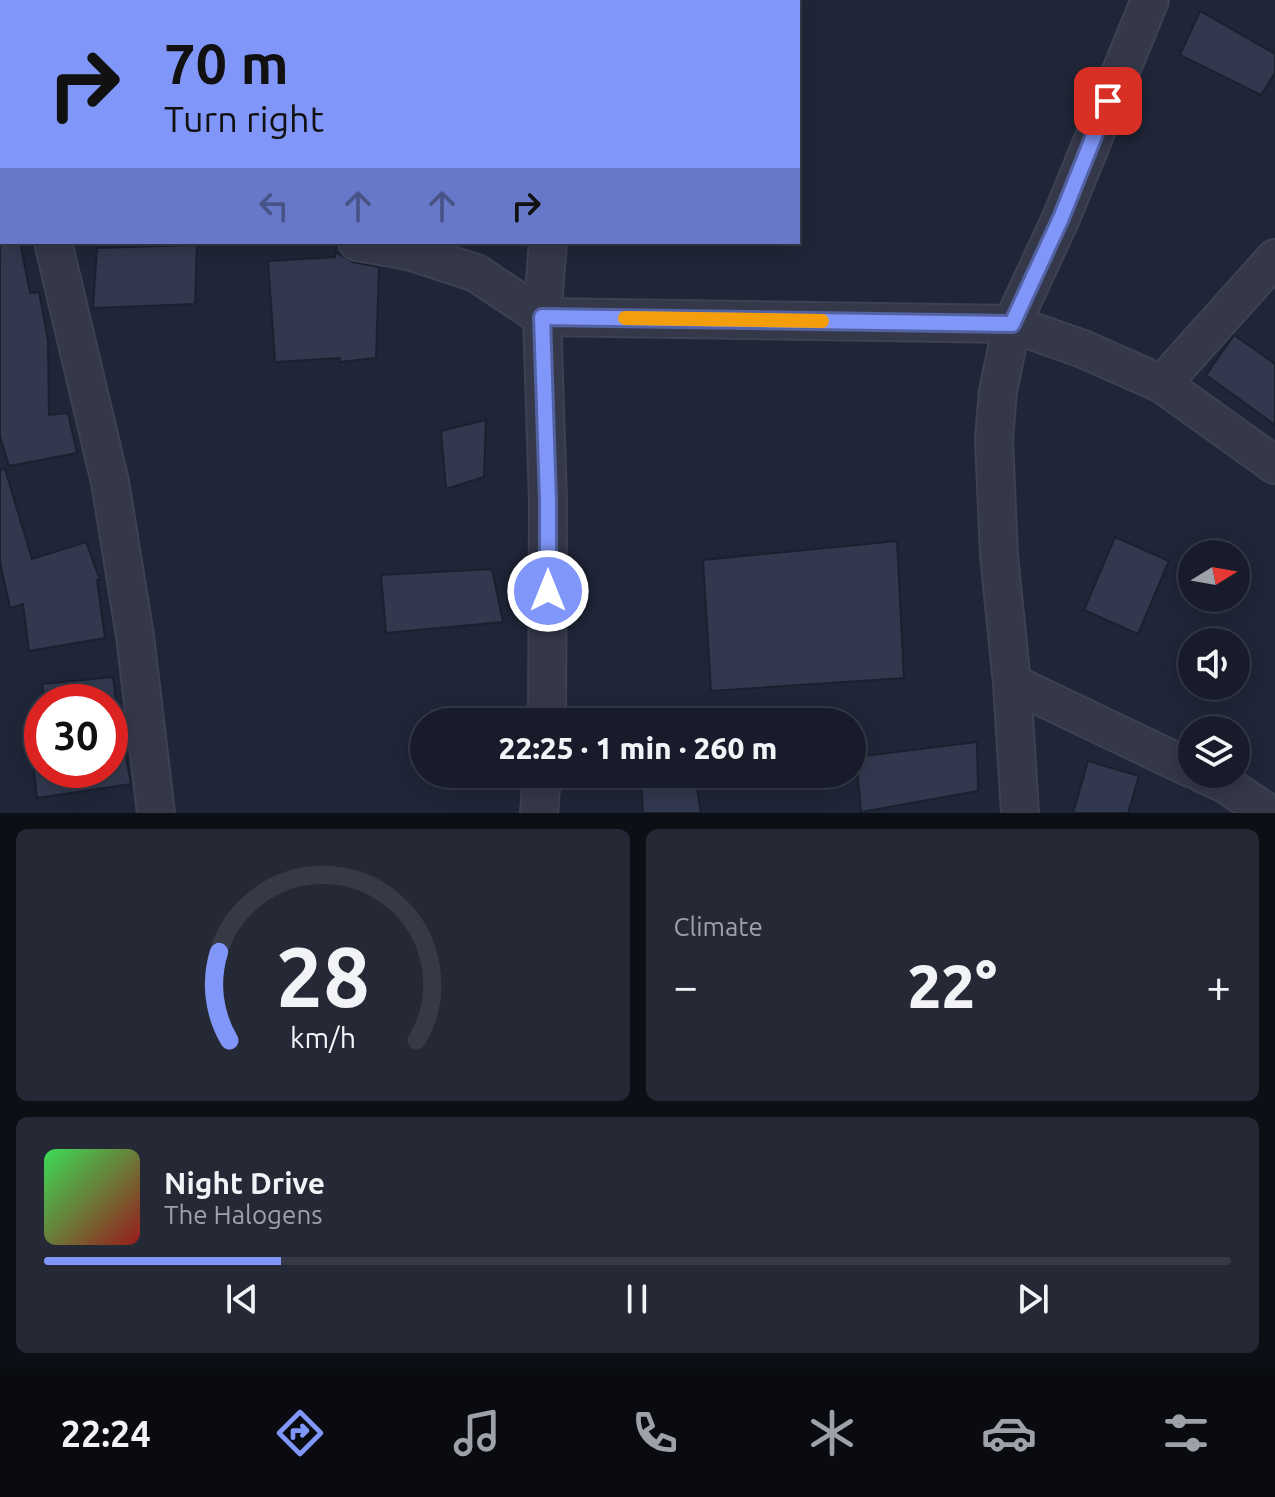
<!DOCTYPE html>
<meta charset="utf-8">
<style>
body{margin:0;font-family:Ubuntu,sans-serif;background:#252936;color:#f1f3f6;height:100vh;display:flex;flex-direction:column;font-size:30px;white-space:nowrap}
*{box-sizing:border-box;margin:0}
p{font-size:26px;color:#9fa1a8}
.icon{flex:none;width:44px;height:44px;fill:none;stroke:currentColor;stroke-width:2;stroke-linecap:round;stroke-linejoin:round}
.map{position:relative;height:813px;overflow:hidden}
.details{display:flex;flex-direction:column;gap:16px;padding:16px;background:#0d0f17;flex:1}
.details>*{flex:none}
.banner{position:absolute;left:0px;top:0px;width:800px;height:244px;box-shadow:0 4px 20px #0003,0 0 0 2px #363a47;background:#8096f9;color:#111;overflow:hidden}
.needle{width:52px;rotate:79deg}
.buttons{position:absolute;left:1178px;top:540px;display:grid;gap:16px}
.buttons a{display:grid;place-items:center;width:72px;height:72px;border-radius:50%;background:#181c2a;box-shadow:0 4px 20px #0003,0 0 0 2px #363a47;font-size:40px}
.speed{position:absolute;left:24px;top:684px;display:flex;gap:16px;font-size:40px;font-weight:700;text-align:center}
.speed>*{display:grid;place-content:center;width:104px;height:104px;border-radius:50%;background:#181c2a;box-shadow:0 4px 20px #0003,0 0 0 2px #363a47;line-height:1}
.speed .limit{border:12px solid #d22;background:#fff;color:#111}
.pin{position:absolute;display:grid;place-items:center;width:68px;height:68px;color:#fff;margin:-34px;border-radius:16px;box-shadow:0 4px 12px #0006}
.me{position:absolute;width:88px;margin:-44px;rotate:0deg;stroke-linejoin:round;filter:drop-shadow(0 0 6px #0008)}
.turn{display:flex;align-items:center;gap:28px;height:168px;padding:0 32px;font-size:36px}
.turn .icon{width:104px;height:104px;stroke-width:2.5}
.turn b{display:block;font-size:56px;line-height:68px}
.lanes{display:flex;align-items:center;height:76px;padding:0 32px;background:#0003;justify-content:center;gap:40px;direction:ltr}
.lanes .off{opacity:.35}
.big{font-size:60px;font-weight:800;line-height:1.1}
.details .card{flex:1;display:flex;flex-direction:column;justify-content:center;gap:12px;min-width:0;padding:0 28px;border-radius:12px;background:#252936}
.details .dial{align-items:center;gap:0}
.dial svg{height:208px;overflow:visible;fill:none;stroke:#363a47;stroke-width:7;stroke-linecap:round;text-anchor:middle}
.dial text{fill:#f1f3f6;stroke:none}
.song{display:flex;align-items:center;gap:24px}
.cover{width:96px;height:96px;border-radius:12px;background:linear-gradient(135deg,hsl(130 70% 55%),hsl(0 70% 35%))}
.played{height:8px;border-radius:4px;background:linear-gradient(90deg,#8096f9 20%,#363a47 20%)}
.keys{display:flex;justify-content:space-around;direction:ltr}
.heat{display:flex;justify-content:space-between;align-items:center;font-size:44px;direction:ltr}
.details .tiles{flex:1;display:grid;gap:16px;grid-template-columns:1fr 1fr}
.card:last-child{grid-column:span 2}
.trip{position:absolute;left:410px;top:708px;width:456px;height:80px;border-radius:40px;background:#181c2a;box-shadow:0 4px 20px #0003,0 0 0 2px #363a47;font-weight:800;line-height:80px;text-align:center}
.dock{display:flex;height:128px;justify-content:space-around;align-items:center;background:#0a0b11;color:#9fa1a8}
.dock .icon{width:56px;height:56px}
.dock .current{color:#8096f9}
.dock b{font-size:36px;color:#f1f3f6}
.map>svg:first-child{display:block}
</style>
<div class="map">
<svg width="1275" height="813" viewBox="0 0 1275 813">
<rect width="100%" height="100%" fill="#202638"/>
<g fill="#32394f" stroke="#1b202f" stroke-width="2">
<polygon points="1200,11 1275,54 1275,73 1261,95 1180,55"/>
<polygon points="0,242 20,242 30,293 39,292 48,340 49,415 68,413 77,453 9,466 0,437"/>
<polygon points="197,245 195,304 93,308 97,248"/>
<polygon points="335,252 353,262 379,267 376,358 340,362 340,358 275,362 268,261 335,257"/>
<polygon points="1234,335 1275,364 1275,425 1206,375"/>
<polygon points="486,420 484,477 446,489 441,431"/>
<polygon points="5,469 32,559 86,542 100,580 97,580 105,638 29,651 23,604 10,608 0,562 0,470"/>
<polygon points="1115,537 1169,561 1138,634 1084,610"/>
<polygon points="897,541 904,678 711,691 703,560"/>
<polygon points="492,569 503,622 386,633 381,575"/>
<polygon points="113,677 116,702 45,702 42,684"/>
<polygon points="120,724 131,784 37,798 34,770 110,770 110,725"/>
<polygon points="977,742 978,791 861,812 856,757"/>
<polygon points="1088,761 1139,776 1128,813 1073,813"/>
<polygon points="695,777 701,813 643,813 641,779"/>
</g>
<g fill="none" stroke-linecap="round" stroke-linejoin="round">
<g stroke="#3d4152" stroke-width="40">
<g id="minor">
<polyline points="234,0 234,2"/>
<polyline points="547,0 547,2"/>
<polyline points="0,16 2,24"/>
<polyline points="53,242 110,482 135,636 156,813"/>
<polyline points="357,242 409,251 476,273 542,317 1012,324 1083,349 1162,384 1275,465"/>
<polyline points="1162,384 1275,258"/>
<polyline points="1012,683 1192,769"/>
<polyline points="547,722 548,501 542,317 548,242"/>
<polyline points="1203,774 1225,784 1268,813"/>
<polyline points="539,813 542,774"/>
<polyline points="1020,813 1012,683 999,556 994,439 998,391 1012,324 1061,218 1150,0"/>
</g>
</g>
<use href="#minor" stroke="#343849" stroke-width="36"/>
</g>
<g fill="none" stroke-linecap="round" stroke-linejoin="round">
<g stroke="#5362a2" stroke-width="20">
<polyline id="route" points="548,591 548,501 542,317 1012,324 1061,218 1108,101"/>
</g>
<use href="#route" stroke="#8096f9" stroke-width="14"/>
<polyline stroke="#f59e0b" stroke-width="14" points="625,318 822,321"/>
</g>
</svg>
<div class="buttons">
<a><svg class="needle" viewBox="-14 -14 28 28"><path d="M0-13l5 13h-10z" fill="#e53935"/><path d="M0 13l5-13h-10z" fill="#9fa1a8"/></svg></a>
<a><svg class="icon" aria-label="sound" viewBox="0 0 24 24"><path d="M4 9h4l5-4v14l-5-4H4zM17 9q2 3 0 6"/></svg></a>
<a><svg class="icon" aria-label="layers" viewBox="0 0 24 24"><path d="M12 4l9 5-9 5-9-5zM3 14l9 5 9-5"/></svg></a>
</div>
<div class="speed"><div class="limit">30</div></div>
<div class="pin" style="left:1108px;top:101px;background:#d93025"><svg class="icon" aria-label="arrive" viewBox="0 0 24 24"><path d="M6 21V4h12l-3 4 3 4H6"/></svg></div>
<svg class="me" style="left:548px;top:591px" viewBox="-20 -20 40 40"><circle r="17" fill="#8096f9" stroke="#fff" stroke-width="3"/><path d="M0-11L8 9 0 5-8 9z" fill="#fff"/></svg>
<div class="trip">22:25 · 1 min · 260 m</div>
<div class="banner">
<div class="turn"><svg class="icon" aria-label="right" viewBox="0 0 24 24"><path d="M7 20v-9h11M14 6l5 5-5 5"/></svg><div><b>70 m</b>Turn right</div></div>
<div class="lanes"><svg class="icon off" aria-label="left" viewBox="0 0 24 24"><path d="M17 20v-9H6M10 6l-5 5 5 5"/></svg><svg class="icon off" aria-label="ahead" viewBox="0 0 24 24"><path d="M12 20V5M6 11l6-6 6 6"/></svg><svg class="icon off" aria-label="ahead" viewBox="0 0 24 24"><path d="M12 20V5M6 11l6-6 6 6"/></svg><svg class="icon" aria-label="right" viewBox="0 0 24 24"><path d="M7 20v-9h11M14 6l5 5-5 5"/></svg></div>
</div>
</div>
<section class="details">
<div class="tiles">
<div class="card dial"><svg viewBox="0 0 100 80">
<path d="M14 69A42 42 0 1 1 86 69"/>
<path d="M14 69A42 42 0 0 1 10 35" stroke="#8096f9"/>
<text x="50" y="56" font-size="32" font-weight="700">28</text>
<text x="50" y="72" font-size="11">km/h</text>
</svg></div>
<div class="card"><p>Climate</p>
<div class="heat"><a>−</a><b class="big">22°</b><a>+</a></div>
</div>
<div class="card">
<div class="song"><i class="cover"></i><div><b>Night Drive</b><p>The Halogens</p></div></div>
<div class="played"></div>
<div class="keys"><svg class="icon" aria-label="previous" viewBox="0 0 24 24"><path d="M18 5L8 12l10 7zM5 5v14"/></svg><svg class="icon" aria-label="pause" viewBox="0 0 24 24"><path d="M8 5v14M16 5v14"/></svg><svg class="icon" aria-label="next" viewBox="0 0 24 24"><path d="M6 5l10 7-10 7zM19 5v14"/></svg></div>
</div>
</div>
</section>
<nav class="dock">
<b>22:24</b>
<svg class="icon current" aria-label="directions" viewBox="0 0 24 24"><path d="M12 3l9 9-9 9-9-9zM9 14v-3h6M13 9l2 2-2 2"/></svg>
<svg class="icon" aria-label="music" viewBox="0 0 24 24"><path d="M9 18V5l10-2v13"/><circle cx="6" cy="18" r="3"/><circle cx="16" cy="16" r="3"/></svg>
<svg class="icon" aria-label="phone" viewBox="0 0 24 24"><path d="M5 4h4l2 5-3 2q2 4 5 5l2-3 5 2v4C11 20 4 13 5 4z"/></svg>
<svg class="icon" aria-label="climate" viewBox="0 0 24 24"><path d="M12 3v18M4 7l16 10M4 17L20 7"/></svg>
<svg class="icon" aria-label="car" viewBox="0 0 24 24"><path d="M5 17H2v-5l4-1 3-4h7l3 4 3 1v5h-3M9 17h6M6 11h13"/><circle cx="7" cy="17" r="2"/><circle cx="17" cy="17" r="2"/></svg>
<svg class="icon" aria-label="filters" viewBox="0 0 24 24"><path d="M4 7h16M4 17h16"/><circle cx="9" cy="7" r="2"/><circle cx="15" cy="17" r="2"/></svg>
</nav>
